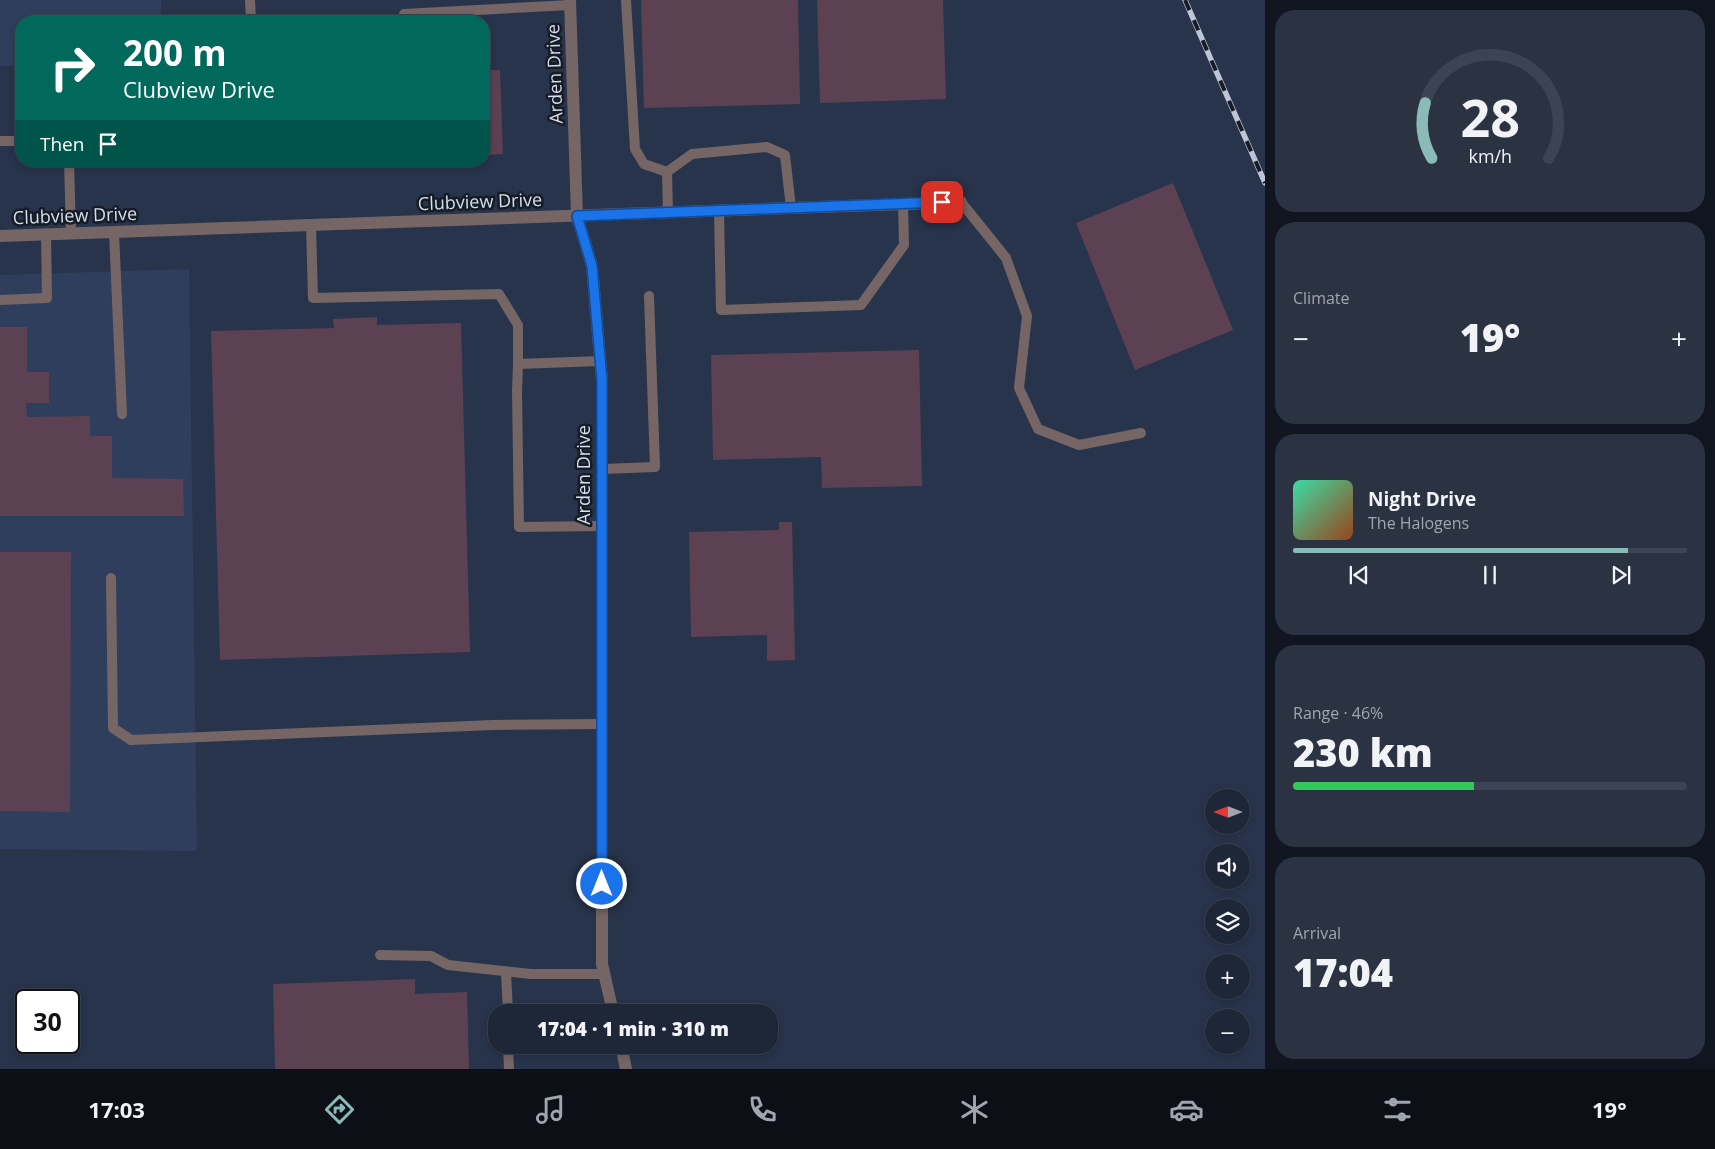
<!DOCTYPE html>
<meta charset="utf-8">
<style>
body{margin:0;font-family:"Open Sans",sans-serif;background:#2b3343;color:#f1f3f6;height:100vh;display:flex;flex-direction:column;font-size:19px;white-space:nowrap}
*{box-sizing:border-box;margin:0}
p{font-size:16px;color:#a1a5ae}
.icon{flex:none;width:28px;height:28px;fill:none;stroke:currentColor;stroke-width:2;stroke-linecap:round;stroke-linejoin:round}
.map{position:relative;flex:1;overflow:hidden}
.drawer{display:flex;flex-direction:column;gap:10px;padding:10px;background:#10151f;width:450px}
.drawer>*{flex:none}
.top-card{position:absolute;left:15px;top:15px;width:475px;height:152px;border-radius:20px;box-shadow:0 2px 8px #0003,0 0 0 1px #3c4453;background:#00695c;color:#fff;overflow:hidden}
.needle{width:32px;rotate:270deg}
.tools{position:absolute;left:1205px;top:789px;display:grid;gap:10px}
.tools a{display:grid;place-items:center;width:45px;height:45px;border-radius:50%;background:#1e2738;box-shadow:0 2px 8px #0003,0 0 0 1px #3c4453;font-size:25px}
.speed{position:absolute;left:15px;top:989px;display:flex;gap:10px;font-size:25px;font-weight:700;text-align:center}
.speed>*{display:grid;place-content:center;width:65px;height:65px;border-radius:50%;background:#1e2738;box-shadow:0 2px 8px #0003,0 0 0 1px #3c4453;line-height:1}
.speed .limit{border:2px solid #111;border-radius:8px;background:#fff;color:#111}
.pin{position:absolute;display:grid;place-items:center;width:42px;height:42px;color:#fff;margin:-21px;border-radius:10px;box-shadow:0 2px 8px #0006}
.me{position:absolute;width:55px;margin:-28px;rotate:0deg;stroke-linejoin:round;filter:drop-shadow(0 0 4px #0008)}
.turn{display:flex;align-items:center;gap:18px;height:105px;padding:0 25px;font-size:22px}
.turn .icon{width:65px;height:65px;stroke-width:2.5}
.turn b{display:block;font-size:35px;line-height:42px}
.then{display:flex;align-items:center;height:48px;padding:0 25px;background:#0003;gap:10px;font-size:19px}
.big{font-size:38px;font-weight:800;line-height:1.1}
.drawer .tile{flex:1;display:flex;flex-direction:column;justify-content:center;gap:8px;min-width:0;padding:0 18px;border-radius:20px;background:#2b3343}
.drawer .dial{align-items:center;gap:0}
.dial svg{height:130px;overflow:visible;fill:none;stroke:#3c4453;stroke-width:7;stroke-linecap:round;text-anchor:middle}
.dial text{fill:#f1f3f6;stroke:none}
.song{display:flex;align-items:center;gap:15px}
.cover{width:60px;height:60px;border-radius:8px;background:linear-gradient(135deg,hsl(160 70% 55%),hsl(20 70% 35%))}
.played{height:5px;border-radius:2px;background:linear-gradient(90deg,#8bbbb9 85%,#3c4453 85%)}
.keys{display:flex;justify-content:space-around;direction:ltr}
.heat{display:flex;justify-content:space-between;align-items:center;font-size:28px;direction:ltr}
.charge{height:8px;border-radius:4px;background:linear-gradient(90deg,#34c759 46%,#3c4453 0)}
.trip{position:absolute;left:488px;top:1004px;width:290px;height:50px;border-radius:20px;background:#1e2738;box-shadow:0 2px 8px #0003,0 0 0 1px #3c4453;font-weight:800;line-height:50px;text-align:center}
.tabs{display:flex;height:80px;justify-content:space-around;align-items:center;background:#0c1016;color:#a1a5ae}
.tabs .icon{width:35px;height:35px}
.tabs .selected{color:#8bbbb9}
.tabs b{font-size:22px;color:#f1f3f6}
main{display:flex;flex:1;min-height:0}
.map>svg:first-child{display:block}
</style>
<main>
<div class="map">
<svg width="1265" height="1069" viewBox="0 0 1265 1069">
<rect width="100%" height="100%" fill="#28344b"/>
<g fill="#2f3e5c">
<polygon points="0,0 161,0 161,21 21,21 21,66 0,66"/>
<polygon points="189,269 197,851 0,849 0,275"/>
</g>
<g fill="#5c4153">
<polygon points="641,0 798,0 800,104 644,108"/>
<polygon points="817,0 943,0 946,99 820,103"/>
<polygon points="484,70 500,70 503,154 484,155"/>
<polygon points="1173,183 1233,330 1135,370 1076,223"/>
<polygon points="377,317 377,325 461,323 470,652 220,660 211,331 334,328 333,319"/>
<polygon points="0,327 27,327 27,372 49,372 49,403 26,403 27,417 90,416 90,436 112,436 112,478 183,479 184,516 0,516"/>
<polygon points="919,350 922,486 822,488 821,457 713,460 711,355"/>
<polygon points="779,522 792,522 795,660 767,661 767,635 691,637 689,532 779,530"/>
<polygon points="0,552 71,552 70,812 0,811"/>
<polygon points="415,979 415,994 467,992 469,1069 275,1069 273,984"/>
</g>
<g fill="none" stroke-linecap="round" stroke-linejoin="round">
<g stroke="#756665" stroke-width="10">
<polyline points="250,0 251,21"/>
<polyline points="626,0 635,149 644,164 667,172"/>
<polyline points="404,14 570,5"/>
<polyline points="0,141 21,141"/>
<polyline points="69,161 71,234"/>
<polyline points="961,202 1006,258 1027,316 1019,388 1038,429 1079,445 1141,433"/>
<polyline points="719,211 721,310 861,305 904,245 903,204"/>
<polyline points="668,213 667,172 692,154 767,147 785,155 791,208"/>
<polyline points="311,225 313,298 499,294 518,325 518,364 600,361"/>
<polyline points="114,232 122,414"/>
<polyline points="0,300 47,298 46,235"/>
<polyline points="518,364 517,392 519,527 601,526"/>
<polyline points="602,469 655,467 649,296"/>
<polyline points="111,578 113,728 131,740 493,725 602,724"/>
<polyline points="380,955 431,956 448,965 531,974 604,974"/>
<polyline points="506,972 508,1012"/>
<polyline points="508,1045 509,1069"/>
</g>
<g stroke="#756665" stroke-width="12">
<polyline points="570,0 577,216 592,266 602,381 602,964 613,1012"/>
<polyline points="0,236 961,202"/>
<polyline points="621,1045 626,1069"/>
</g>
<g stroke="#bdc6d6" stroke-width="5.5">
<polyline id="rail" points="1185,0 1265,183"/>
</g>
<use href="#rail" stroke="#161c26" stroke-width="4" stroke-dasharray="11" stroke-linecap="butt"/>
</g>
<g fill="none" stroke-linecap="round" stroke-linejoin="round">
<g stroke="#114b97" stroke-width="12">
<polyline id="route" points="602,884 602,381 592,266 577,216 942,202"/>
</g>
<use href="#route" stroke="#1a73e8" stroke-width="9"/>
</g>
<g text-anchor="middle" stroke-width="5" stroke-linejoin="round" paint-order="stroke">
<g font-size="18" fill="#d6deed" stroke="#161c26">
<text transform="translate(555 74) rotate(-92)" y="6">Arden Drive</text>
<text transform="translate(480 202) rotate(-2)" y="6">Clubview Drive</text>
<text transform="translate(75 216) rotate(-2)" y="6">Clubview Drive</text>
<text transform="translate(584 475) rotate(-90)" y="6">Arden Drive</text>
</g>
</g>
</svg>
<div class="tools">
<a><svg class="needle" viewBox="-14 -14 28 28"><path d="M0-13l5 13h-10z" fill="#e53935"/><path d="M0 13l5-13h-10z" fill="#a1a5ae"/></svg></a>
<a><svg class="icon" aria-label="sound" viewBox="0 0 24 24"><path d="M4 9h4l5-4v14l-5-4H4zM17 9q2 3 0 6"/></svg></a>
<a><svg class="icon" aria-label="layers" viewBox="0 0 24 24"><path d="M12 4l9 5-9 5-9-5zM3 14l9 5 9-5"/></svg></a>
<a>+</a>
<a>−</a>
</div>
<div class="speed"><div class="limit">30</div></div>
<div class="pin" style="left:942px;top:202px;background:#d93025"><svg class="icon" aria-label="arrive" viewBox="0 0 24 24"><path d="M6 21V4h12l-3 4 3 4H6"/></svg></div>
<svg class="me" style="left:602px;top:884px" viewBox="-20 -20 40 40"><circle r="17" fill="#1a73e8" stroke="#fff" stroke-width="3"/><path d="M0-11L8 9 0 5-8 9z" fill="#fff"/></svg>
<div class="trip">17:04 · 1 min · 310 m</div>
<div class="top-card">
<div class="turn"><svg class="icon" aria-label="right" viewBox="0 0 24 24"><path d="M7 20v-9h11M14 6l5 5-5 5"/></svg><div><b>200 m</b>Clubview Drive</div></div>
<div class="then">Then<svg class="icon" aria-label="arrive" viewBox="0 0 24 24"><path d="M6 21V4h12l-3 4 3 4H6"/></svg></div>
</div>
</div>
<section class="drawer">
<div class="tile dial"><svg viewBox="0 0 100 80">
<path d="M14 69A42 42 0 1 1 86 69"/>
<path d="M14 69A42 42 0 0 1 10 35" stroke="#8bbbb9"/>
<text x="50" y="56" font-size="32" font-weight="700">28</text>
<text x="50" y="72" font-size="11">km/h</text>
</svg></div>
<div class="tile"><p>Climate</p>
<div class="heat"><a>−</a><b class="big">19°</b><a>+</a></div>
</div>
<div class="tile">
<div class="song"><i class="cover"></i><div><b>Night Drive</b><p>The Halogens</p></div></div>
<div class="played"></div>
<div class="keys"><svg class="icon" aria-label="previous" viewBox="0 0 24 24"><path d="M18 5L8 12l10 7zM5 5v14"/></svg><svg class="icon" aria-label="pause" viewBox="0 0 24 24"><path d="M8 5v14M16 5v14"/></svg><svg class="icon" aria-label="next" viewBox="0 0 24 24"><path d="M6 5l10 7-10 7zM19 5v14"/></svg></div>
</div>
<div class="tile"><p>Range · 46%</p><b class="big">230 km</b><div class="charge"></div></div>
<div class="tile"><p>Arrival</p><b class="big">17:04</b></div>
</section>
</main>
<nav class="tabs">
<b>17:03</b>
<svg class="icon selected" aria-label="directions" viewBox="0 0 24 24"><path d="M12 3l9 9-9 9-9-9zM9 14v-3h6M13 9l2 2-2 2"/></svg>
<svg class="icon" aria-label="music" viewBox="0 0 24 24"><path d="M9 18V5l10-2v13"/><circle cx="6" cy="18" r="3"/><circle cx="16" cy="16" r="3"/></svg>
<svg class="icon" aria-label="phone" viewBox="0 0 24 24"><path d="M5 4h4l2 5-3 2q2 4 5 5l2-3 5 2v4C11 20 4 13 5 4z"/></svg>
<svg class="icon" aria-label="climate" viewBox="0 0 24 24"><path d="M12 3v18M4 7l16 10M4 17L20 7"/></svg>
<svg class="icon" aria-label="car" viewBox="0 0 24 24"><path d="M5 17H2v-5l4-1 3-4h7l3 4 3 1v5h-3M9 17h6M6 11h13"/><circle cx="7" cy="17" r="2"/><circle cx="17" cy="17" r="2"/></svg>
<svg class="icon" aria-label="filters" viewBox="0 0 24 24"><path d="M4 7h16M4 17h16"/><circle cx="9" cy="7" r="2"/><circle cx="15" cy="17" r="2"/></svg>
<b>19°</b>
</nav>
